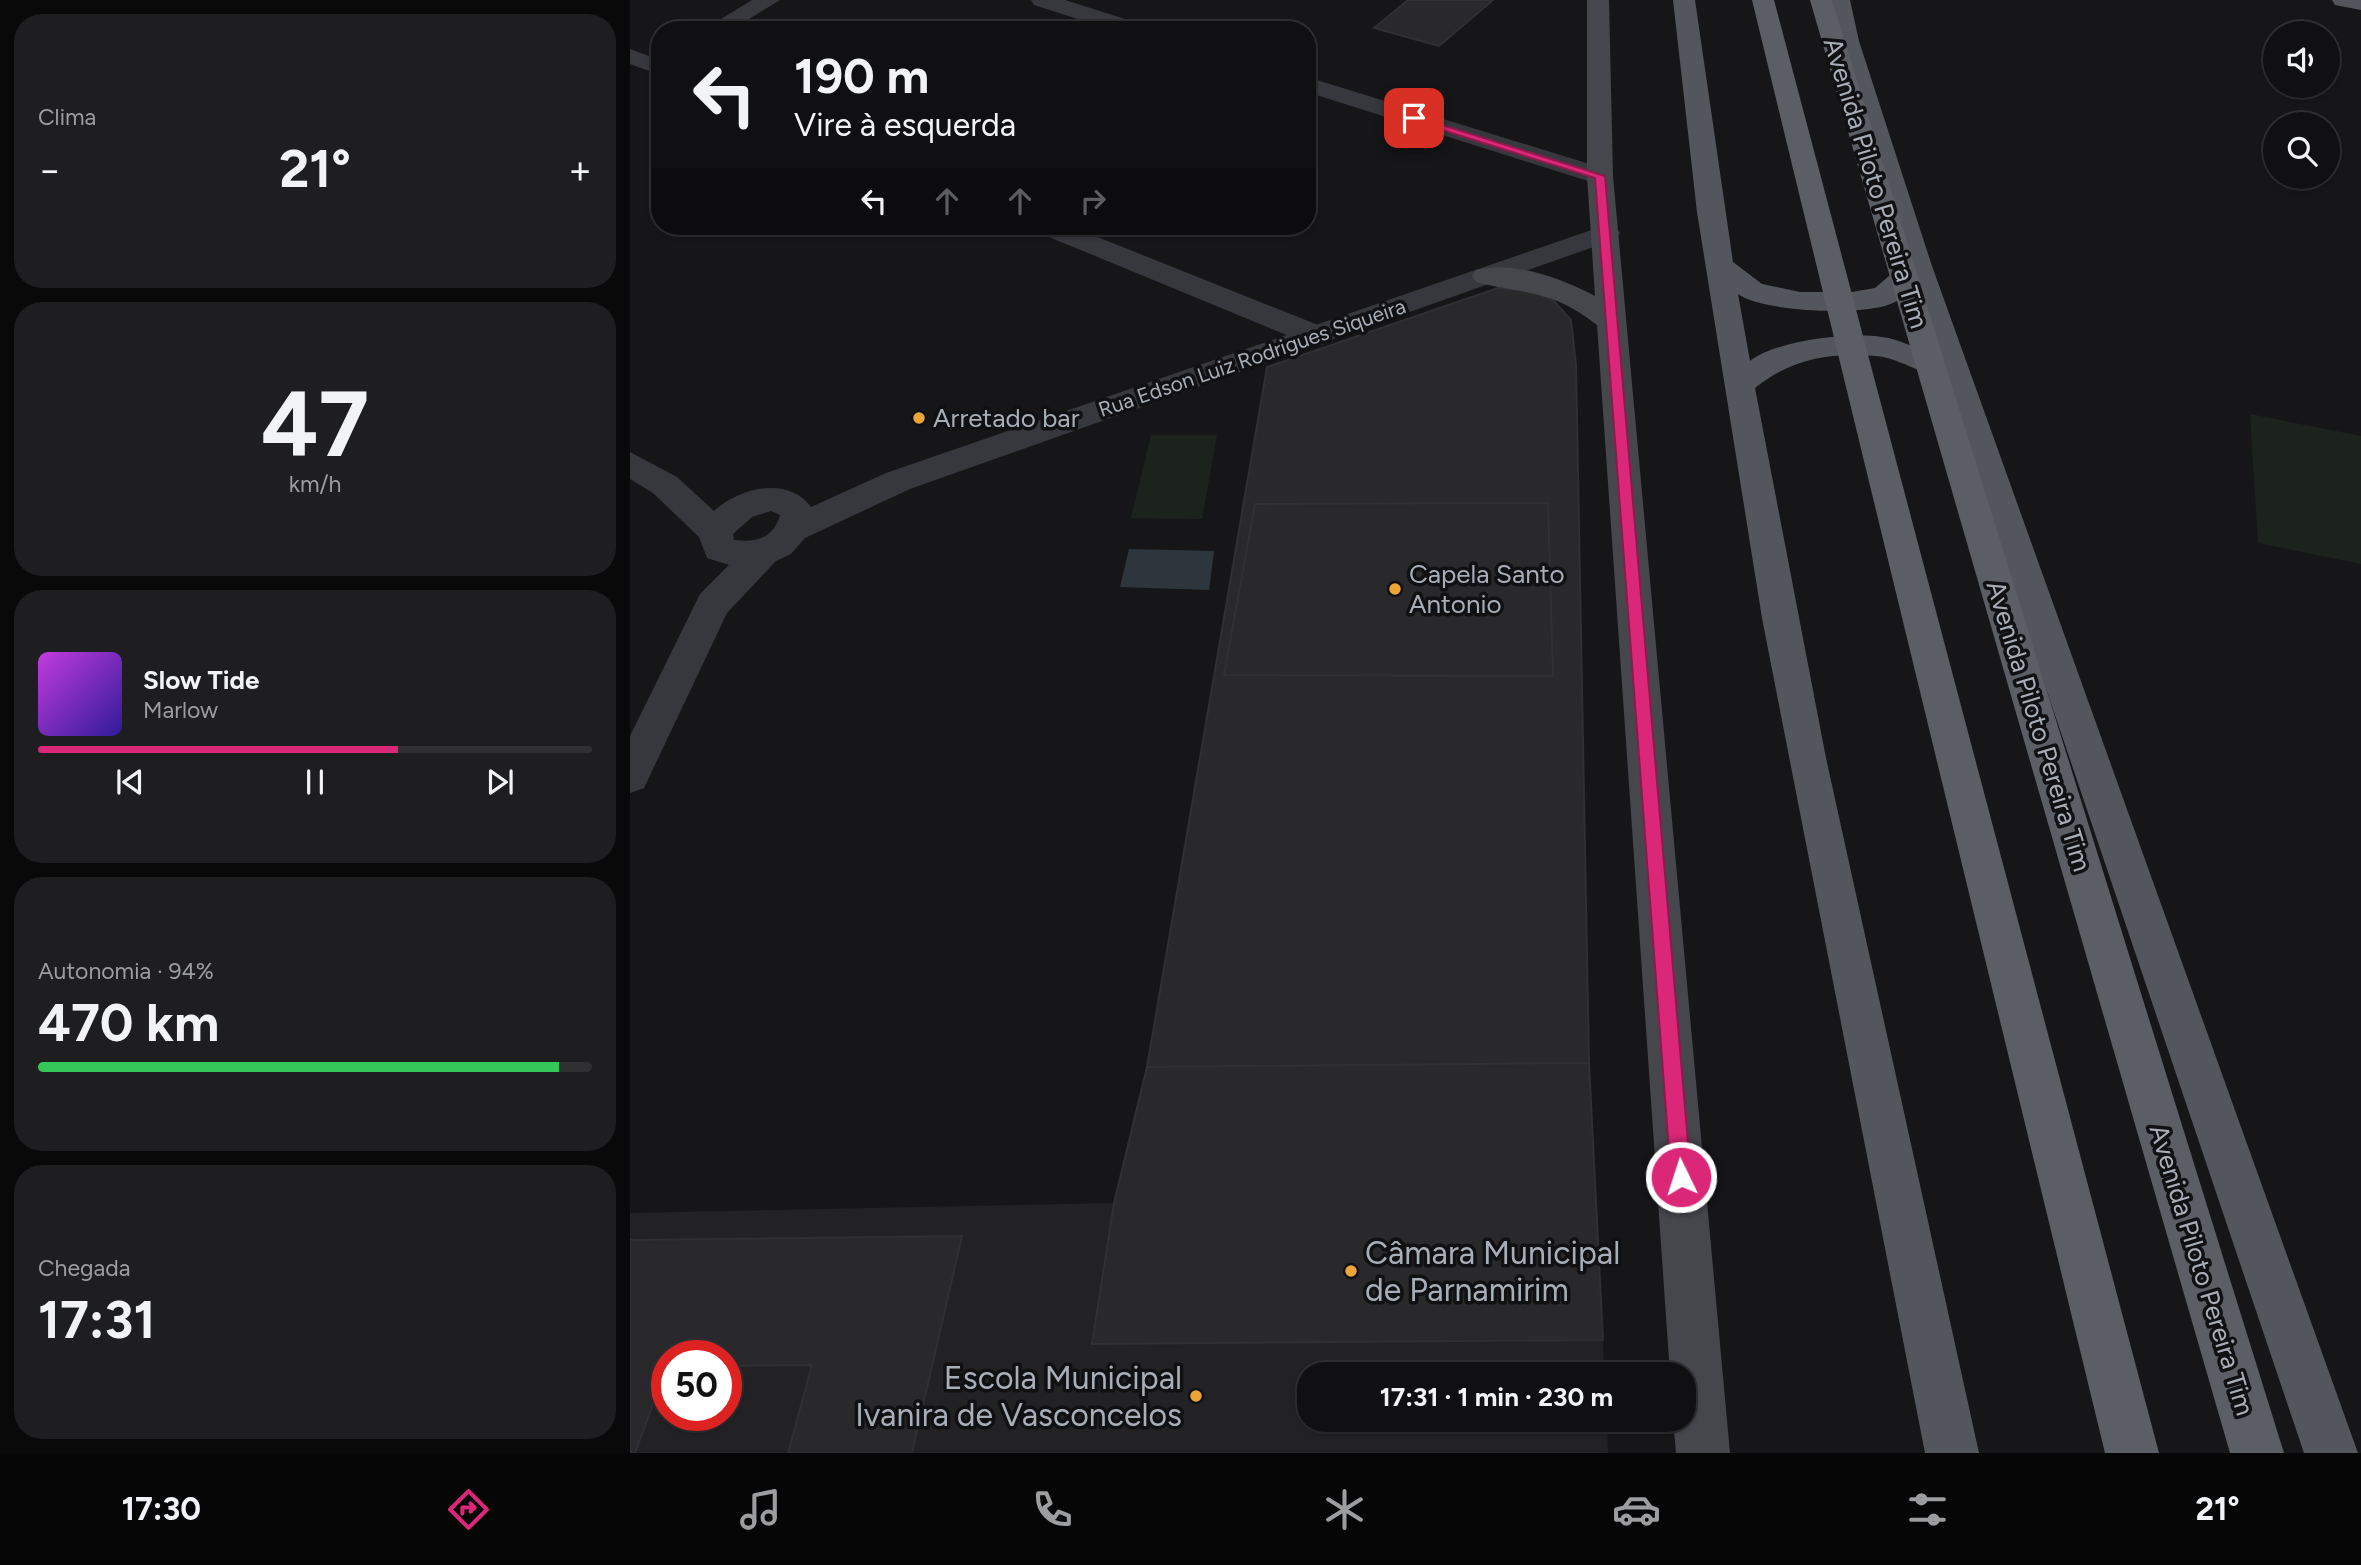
<!DOCTYPE html>
<html lang="pt">
<meta charset="utf-8">
<style>
body{margin:0;font-family:Figtree,sans-serif;background:#1e1e20;color:#f1f3f6;height:100vh;display:flex;flex-direction:column;font-size:26px;white-space:nowrap}
*{box-sizing:border-box;margin:0}
p{font-size:23px;color:#9c9d9f}
.icon{flex:none;width:38px;height:38px;fill:none;stroke:currentColor;stroke-width:2;stroke-linecap:round;stroke-linejoin:round}
.map{position:relative;flex:1;overflow:hidden}
.sheet{display:flex;flex-direction:column;gap:14px;padding:14px;background:#09090a;width:630px}
.sheet>*{flex:none}
.banner{position:absolute;left:21px;top:21px;width:665px;height:214px;border-radius:28px;box-shadow:0 2px 5px #0004,0 0 0 2px #303032;background:#101012;color:#f1f3f6;overflow:hidden}
.tools{position:absolute;left:1633px;top:21px;display:grid;gap:14px}
.tools a{display:grid;place-items:center;width:77px;height:77px;border-radius:50%;background:#101012;box-shadow:0 2px 5px #0004,0 0 0 2px #303032;font-size:35px}
.speed{position:absolute;left:21px;top:1340px;display:flex;gap:14px;font-size:35px;font-weight:700;text-align:center}
.speed>*{display:grid;place-content:center;width:91px;height:91px;border-radius:50%;background:#101012;box-shadow:0 2px 5px #0004,0 0 0 2px #303032;line-height:1}
.speed .limit{border:10px solid #d22;background:#fff;color:#111}
.pin{position:absolute;display:grid;place-items:center;width:60px;height:60px;color:#fff;margin:-30px;border-radius:14px;box-shadow:0 4px 10px #0006}
.me{position:absolute;width:77px;margin:-38px;rotate:356deg;stroke-linejoin:round;filter:drop-shadow(0 0 5px #0008)}
.turn{display:flex;align-items:center;gap:24px;height:147px;padding:0 28px;font-size:32px}
.turn .icon{width:91px;height:91px;stroke-width:2.5}
.turn b{display:block;font-size:49px;line-height:60px}
.lanes{display:flex;align-items:center;height:66px;padding:0 28px;background:#0003;justify-content:center;gap:35px;direction:ltr}
.lanes .off{opacity:.35}
.big{font-size:52px;font-weight:700;line-height:1.1}
.sheet .tile{flex:1;display:flex;flex-direction:column;justify-content:center;gap:10px;min-width:0;padding:0 24px;border-radius:28px;background:#1e1e20}
.sheet .dial{align-items:center;gap:0}
.dial b{font-size:91px;line-height:1}
.song{display:flex;align-items:center;gap:21px}
.cover{width:84px;height:84px;border-radius:10px;background:linear-gradient(135deg,hsl(290 70% 55%),hsl(250 70% 35%))}
.played{height:7px;border-radius:4px;background:linear-gradient(90deg,#db2777 65%,#303032 65%)}
.keys{display:flex;justify-content:space-around;direction:ltr}
.heat{display:flex;justify-content:space-between;align-items:center;font-size:38px;direction:ltr}
.charge{height:10px;border-radius:5px;background:linear-gradient(90deg,#34c759 94%,#303032 0)}
.trip{position:absolute;left:667px;top:1362px;width:399px;height:70px;border-radius:28px;background:#101012;box-shadow:0 2px 5px #0004,0 0 0 2px #303032;font-weight:700;line-height:70px;text-align:center}
.dock{display:flex;height:112px;justify-content:space-around;align-items:center;background:#060607;color:#9c9d9f}
.dock .icon{width:49px;height:49px}
.dock .on{color:#db2777}
.dock b{font-size:32px;color:#f1f3f6}
main{display:flex;flex:1;min-height:0}
.map>svg:first-child{display:block}
</style>
<main>
<section class="sheet">
<div class="tile"><p>Clima</p>
<div class="heat"><a>−</a><b class="big">21°</b><a>+</a></div>
</div>
<div class="tile dial"><b>47</b><p>km/h</p></div>
<div class="tile">
<div class="song"><i class="cover"></i><div><b>Slow Tide</b><p>Marlow</p></div></div>
<div class="played"></div>
<div class="keys"><svg class="icon" aria-label="previous" viewBox="0 0 24 24"><path d="M18 5L8 12l10 7zM5 5v14"/></svg><svg class="icon" aria-label="pause" viewBox="0 0 24 24"><path d="M8 5v14M16 5v14"/></svg><svg class="icon" aria-label="next" viewBox="0 0 24 24"><path d="M6 5l10 7-10 7zM19 5v14"/></svg></div>
</div>
<div class="tile"><p>Autonomia · 94%</p><b class="big">470 km</b><div class="charge"></div></div>
<div class="tile"><p>Chegada</p><b class="big">17:31</b></div>
</section>
<div class="map">
<svg width="1731" height="1453" viewBox="0 0 1731 1453">
<rect width="100%" height="100%" fill="#161618"/>
<path fill="#222225" fill-rule="evenodd" d="M484 1203 462 1344 973 1340 974 1374H679V1419H977L978 1453H0V1213ZM37 1356H96V1416H37Z"/>
<g fill="#1c231d">
<polygon points="1620,414 1731,436 1731,564 1628,543"/>
<polygon points="521,435 587,435 572,519 501,518"/>
</g>
<polygon fill="#2c363c" points="499,549 584,551 579,590 490,587"/>
<g fill="#29292c" stroke="#303034" stroke-width="2">
<polygon points="778,0 863,0 809,46 744,28"/>
<polygon points="868,288 902,290 924,301 941,320 946,365 959,1063 517,1067 637,367"/>
<polygon points="918,503 923,676 594,675 625,504"/>
<polygon points="959,1063 973,1340 462,1344 484,1203 517,1067"/>
<polygon points="332,1236 282,1453 158,1453 182,1365 96,1366 96,1356 37,1356 37,1367 5,1453 0,1453 0,1240"/>
</g>
<g fill="none" stroke-linecap="round" stroke-linejoin="round">
<g fill="#37383d" fill-rule="evenodd">
<polygon points="122,0 150,0 101,30 73,30"/>
<polygon points="401,0 435,0 514,25 517,30 482,30 404,5"/>
<polygon points="0,49 30,60 30,75 0,64"/>
<polygon points="677,77 979,170 983,176 979,182 961,182 677,92"/>
<polygon points="403,226 440,226 698,329 702,336 698,343 687,346 676,343 407,232"/>
</g>
<path fill="#37383d" fill-rule="evenodd" d="M976 225 986 227 990 233 986 239 280 489 175 538 161 554 146 561 97 613 14 788 0 793V736L70 594 99 565 77 558 69 537 23 493 0 479V452L47 477 84 511C109 488 158 475 181 507L256 473ZM141 511 150 515C144 538 126 543 104 540L103 534 122 517Z"/>
<path fill="#45474d" fill-rule="evenodd" d="M957 0H979L983 176 1100 1453H1046L1043 1419H1054V1374H1040L967 325C921 289 897 295 846 282L842 276 846 270C883 260 933 279 965 296L957 176Z"/>
<g fill="#53565c" fill-rule="evenodd">
<path d="M1043 0H1065L1103 262 1132 284 1170 292H1222L1245 288 1273 264 1205 41 1198 0H1220L1229 41 1302 266 1728 1453H1674L1312 380C1292 373 1267 358 1246 356 1200 352 1161 359 1125 388L1196 758 1349 1453H1295L1132 618 1067 212ZM1281 287 1304 355C1287 349 1269 339 1252 337 1219 332 1147 340 1120 361L1108 294C1131 312 1239 317 1265 302 1271 299 1276 292 1281 287Z"/>
<polygon points="1702,0 1731,0 1731,10 1705,5"/>
</g>
<g fill="#5b5e65" fill-rule="evenodd">
<polygon points="1122,0 1144,0 1529,1453 1475,1453"/>
<polygon points="1180,0 1202,0 1654,1453 1600,1453"/>
</g>
</g>
<polygon fill="#db2777" stroke="#8e194d" stroke-width="2" points="780,115 975,176 1061,1177 1058,1184 1051,1187 1044,1184 1041,1177 965,178 780,120"/>
<g fill="#eea538" stroke="#111113" stroke-width="2.5">
<circle cx="289" cy="418" r="7"/>
<circle cx="765" cy="589" r="7"/>
<circle cx="721" cy="1271" r="7"/>
<circle cx="566" cy="1396" r="7"/>
</g>
<g text-anchor="middle" stroke-width="7" stroke-linejoin="round" paint-order="stroke">
<g font-size="21" fill="#a8aeb8" stroke="#111113">
<text transform="translate(622 358) rotate(-19)" y="7">Rua Edson Luiz Rodrigues Siqueira</text>
</g>
<g font-size="26" fill="#a8aeb8" stroke="#111113">
<text transform="translate(1246 183) rotate(73)" y="9">Avenida Piloto Pereira Tim</text>
<text transform="translate(1409 726) rotate(73)" y="9">Avenida Piloto Pereira Tim</text>
<text transform="translate(1572 1270) rotate(73)" y="9">Avenida Piloto Pereira Tim</text>
</g>
<g font-size="26" fill="#a8aeb8" stroke="#111113" text-anchor="start">
<text x="303" y="427">Arretado bar</text>
<text x="779" y="583">Capela Santo<tspan x="779" dy="30">Antonio</tspan></text>
</g>
<g font-size="32" fill="#a8aeb8" stroke="#111113" text-anchor="start">
<text x="735" y="1264">Câmara Municipal<tspan x="735" dy="37">de Parnamirim</tspan></text>
<text x="552" y="1389" text-anchor="end">Escola Municipal<tspan x="552" dy="37">Ivanira de Vasconcelos</tspan></text>
</g>
</g>
</svg>
<div class="tools">
<a><svg class="icon" aria-label="sound" viewBox="0 0 24 24"><path d="M4 9h4l5-4v14l-5-4H4zM17 9q2 3 0 6"/></svg></a>
<a><svg class="icon" aria-label="search" viewBox="0 0 24 24"><circle cx="10" cy="10" r="6"/><path d="M15 15l6 6"/></svg></a>
</div>
<div class="speed"><div class="limit">50</div></div>
<div class="pin" style="left:784px;top:118px;background:#d93025"><svg class="icon" aria-label="arrive" viewBox="0 0 24 24"><path d="M6 21V4h12l-3 4 3 4H6"/></svg></div>
<svg class="me" style="left:1051px;top:1177px" viewBox="-20 -20 40 40"><circle r="17" fill="#db2777" stroke="#fff" stroke-width="3"/><path d="M0-11L8 9 0 5-8 9z" fill="#fff"/></svg>
<div class="trip">17:31 · 1 min · 230 m</div>
<div class="banner">
<div class="turn"><svg class="icon" aria-label="left" viewBox="0 0 24 24"><path d="M17 20v-9H6M10 6l-5 5 5 5"/></svg><div><b>190 m</b>Vire à esquerda</div></div>
<div class="lanes"><svg class="icon" aria-label="left" viewBox="0 0 24 24"><path d="M17 20v-9H6M10 6l-5 5 5 5"/></svg><svg class="icon off" aria-label="ahead" viewBox="0 0 24 24"><path d="M12 20V5M6 11l6-6 6 6"/></svg><svg class="icon off" aria-label="ahead" viewBox="0 0 24 24"><path d="M12 20V5M6 11l6-6 6 6"/></svg><svg class="icon off" aria-label="right" viewBox="0 0 24 24"><path d="M7 20v-9h11M14 6l5 5-5 5"/></svg></div>
</div>
</div>
</main>
<nav class="dock">
<b>17:30</b>
<svg class="icon on" aria-label="directions" viewBox="0 0 24 24"><path d="M12 3l9 9-9 9-9-9zM9 14v-3h6M13 9l2 2-2 2"/></svg>
<svg class="icon" aria-label="music" viewBox="0 0 24 24"><path d="M9 18V5l10-2v13"/><circle cx="6" cy="18" r="3"/><circle cx="16" cy="16" r="3"/></svg>
<svg class="icon" aria-label="phone" viewBox="0 0 24 24"><path d="M5 4h4l2 5-3 2q2 4 5 5l2-3 5 2v4C11 20 4 13 5 4z"/></svg>
<svg class="icon" aria-label="climate" viewBox="0 0 24 24"><path d="M12 3v18M4 7l16 10M4 17L20 7"/></svg>
<svg class="icon" aria-label="car" viewBox="0 0 24 24"><path d="M5 17H2v-5l4-1 3-4h7l3 4 3 1v5h-3M9 17h6M6 11h13"/><circle cx="7" cy="17" r="2"/><circle cx="17" cy="17" r="2"/></svg>
<svg class="icon" aria-label="filters" viewBox="0 0 24 24"><path d="M4 7h16M4 17h16"/><circle cx="9" cy="7" r="2"/><circle cx="15" cy="17" r="2"/></svg>
<b>21°</b>
</nav>
